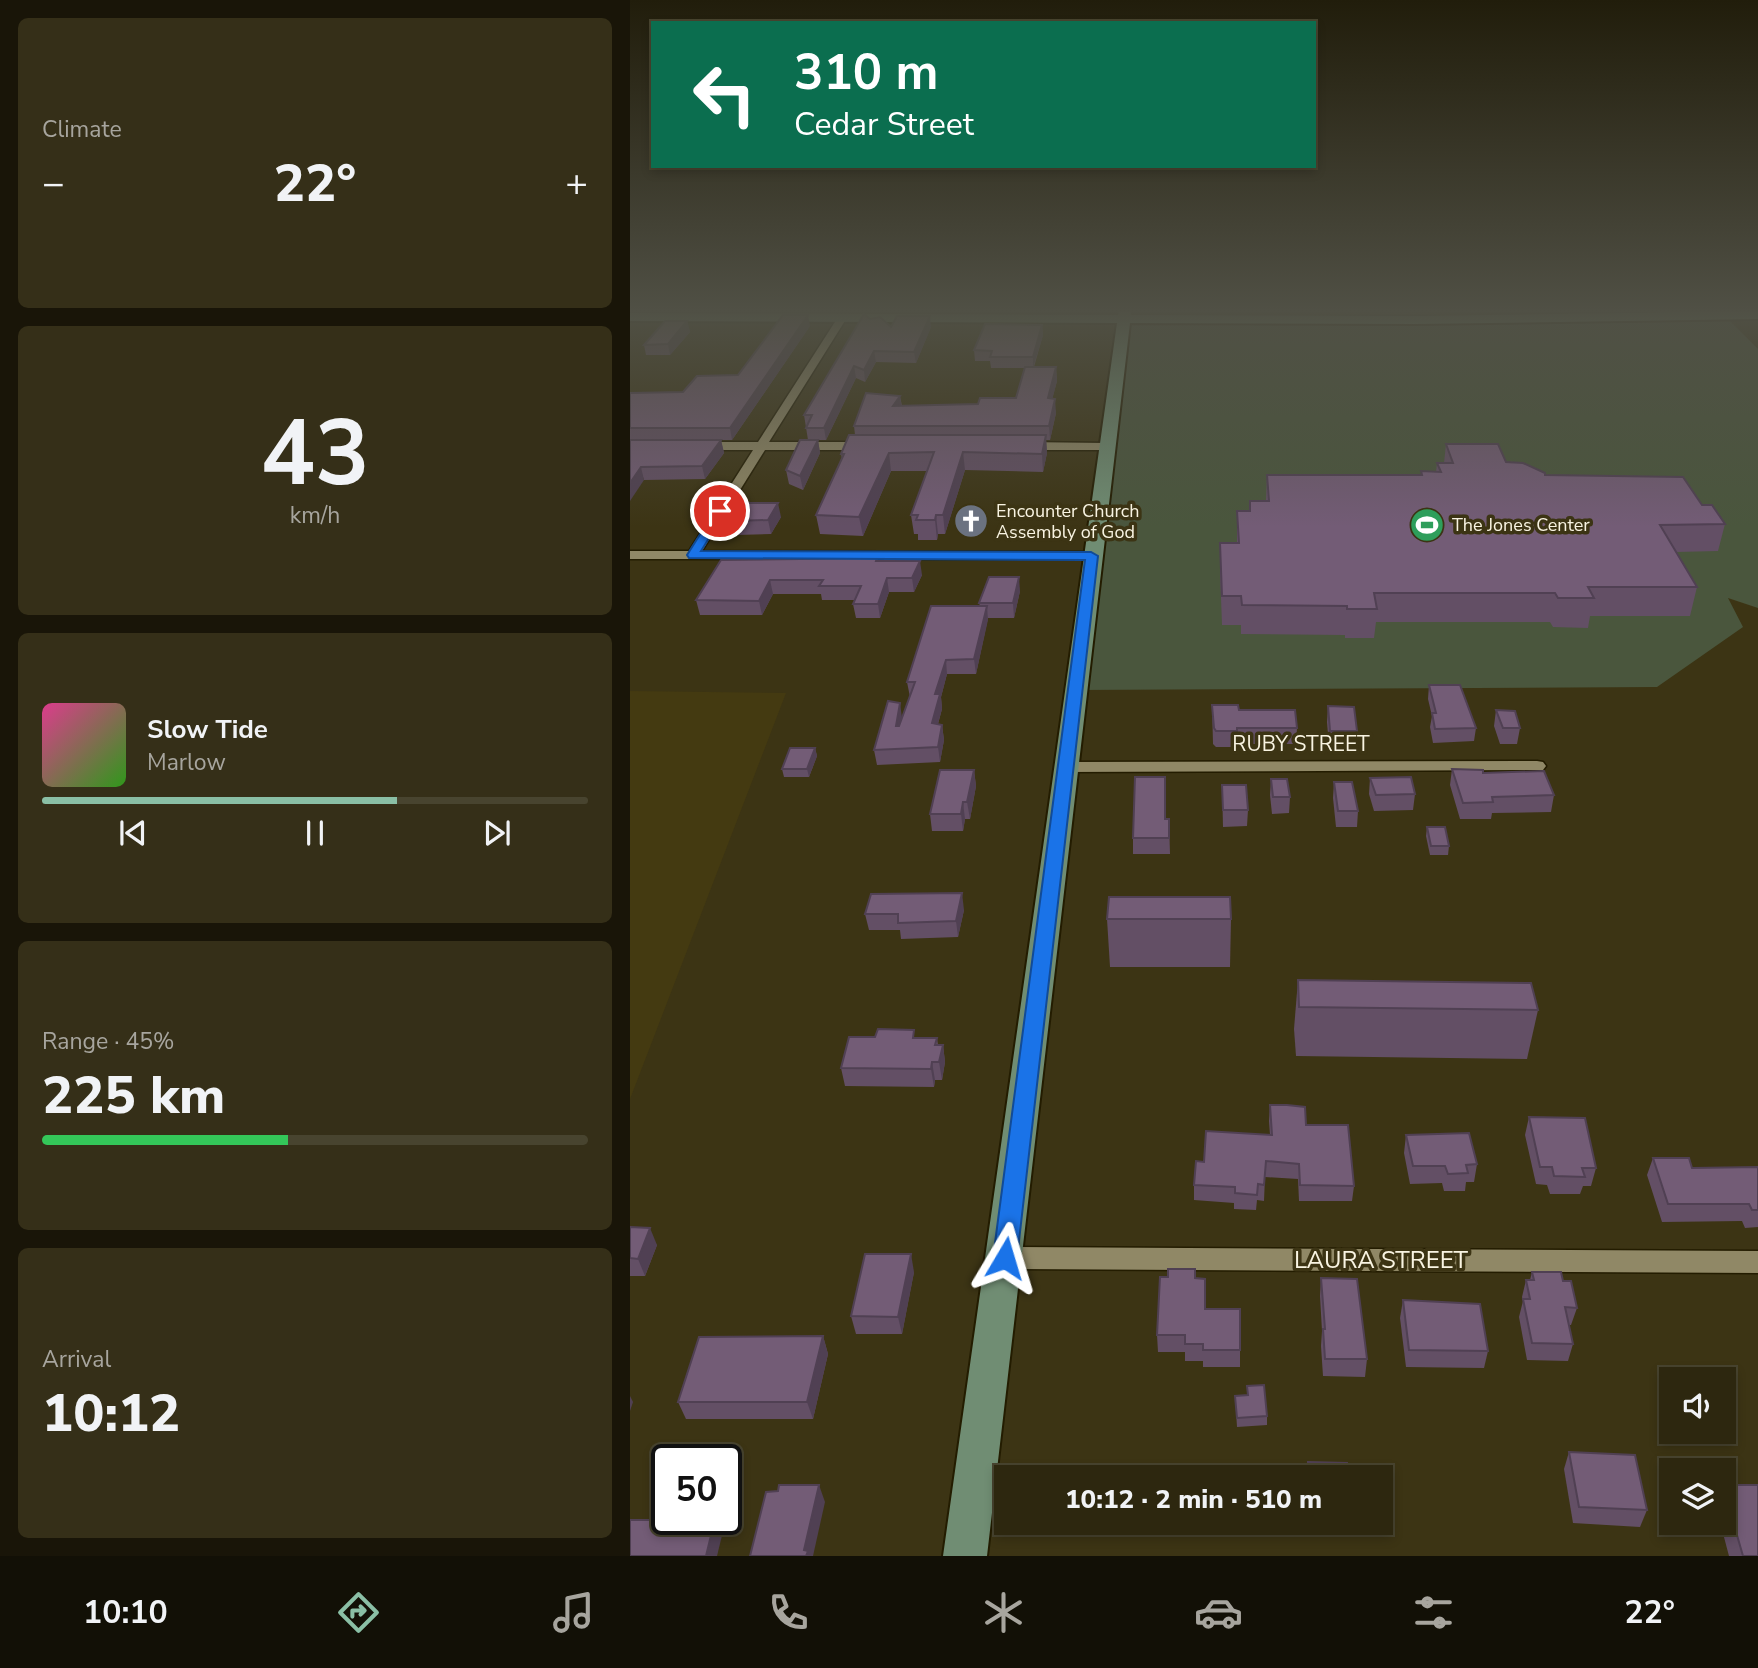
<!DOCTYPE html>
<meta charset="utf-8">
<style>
body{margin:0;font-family:"Nunito Sans",sans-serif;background:#352f18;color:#f1f3f6;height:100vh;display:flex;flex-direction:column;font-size:26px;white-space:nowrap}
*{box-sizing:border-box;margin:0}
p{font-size:23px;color:#a7a59e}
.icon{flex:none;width:38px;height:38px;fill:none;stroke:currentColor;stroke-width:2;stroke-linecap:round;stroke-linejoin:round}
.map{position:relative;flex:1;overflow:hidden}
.side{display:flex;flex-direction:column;gap:18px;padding:18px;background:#191508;width:630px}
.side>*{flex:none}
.top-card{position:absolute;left:21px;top:21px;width:665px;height:147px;border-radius:0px;box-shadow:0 4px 10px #0003,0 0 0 2px #48442f;background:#0b6e4f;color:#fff;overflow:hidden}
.fabs{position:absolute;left:1029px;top:1367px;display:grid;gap:14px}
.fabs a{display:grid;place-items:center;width:77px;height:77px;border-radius:0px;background:#2d270f;box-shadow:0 4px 10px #0003,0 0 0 2px #48442f;font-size:35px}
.speed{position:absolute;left:21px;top:1444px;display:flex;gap:14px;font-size:35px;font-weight:700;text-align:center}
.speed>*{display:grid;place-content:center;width:91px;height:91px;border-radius:50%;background:#2d270f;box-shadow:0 4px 10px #0003,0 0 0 2px #48442f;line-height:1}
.speed .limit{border:4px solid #111;border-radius:10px;background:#fff;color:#111}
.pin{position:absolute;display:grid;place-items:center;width:60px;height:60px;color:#fff;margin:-30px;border:4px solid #fff;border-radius:50%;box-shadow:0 2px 7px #0007}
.me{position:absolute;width:77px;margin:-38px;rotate:7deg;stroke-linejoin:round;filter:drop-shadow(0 0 5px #0008)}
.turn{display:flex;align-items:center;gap:24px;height:147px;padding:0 28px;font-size:32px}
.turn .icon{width:91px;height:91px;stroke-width:2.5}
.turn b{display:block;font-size:49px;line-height:60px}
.big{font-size:52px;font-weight:800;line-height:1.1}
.side .tile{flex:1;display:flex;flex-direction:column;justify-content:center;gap:10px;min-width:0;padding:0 24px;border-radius:10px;background:#352f18}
.side .dial{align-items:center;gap:0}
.dial b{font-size:91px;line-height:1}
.song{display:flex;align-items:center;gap:21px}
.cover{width:84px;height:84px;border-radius:10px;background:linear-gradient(135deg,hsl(330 70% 55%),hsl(110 70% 35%))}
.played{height:7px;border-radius:4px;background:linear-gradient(90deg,#8abfa5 65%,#48442f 65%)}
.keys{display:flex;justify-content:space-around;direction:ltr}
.heat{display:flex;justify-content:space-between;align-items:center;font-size:38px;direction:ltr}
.charge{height:10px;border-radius:5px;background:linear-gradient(90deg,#34c759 45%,#48442f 0)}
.trip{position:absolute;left:364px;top:1465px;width:399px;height:70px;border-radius:0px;background:#2d270f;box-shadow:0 4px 10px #0003,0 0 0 2px #48442f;font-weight:800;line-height:70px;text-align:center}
.menu{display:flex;height:112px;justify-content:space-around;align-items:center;background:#121006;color:#a7a59e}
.menu .icon{width:49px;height:49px}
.menu .selected{color:#8abfa5}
.menu b{font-size:32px;color:#f1f3f6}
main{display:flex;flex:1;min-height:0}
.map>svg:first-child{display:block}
</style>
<main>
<section class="side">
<div class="tile"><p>Climate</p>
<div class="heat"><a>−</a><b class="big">22°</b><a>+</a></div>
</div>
<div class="tile dial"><b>43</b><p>km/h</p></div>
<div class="tile">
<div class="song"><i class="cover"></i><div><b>Slow Tide</b><p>Marlow</p></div></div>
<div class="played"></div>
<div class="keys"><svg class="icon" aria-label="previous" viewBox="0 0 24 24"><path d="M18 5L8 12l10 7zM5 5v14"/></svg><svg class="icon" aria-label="pause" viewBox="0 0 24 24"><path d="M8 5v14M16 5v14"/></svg><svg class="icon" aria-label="next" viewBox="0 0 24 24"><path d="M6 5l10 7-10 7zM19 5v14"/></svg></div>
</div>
<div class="tile"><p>Range · 45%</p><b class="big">225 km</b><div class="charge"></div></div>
<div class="tile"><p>Arrival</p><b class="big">10:12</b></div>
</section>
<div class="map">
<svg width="1128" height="1556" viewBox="0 0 1128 1556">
<rect width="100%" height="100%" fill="#3c3414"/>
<polygon fill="#443a11" points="0,691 156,693 0,1099"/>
<polygon fill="#4a563d" points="1095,316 1128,349 1128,608 1098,598 1113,627 1027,687 447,690 493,318"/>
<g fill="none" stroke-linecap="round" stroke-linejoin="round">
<g stroke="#231c00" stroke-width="3">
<g id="minor">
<polygon points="210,314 218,316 139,442 238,442 244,446 238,450 135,450 72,551 461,552 466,553 466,559 0,559 0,551 59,551 123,450 70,450 64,446 70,442 128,442"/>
<polygon points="476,443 480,444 480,450 392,450 386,446 392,442"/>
<polygon points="907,761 913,762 916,766 913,770 435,772 426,767 435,762"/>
<polygon points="375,1247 1128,1251 1128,1273 375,1269 366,1266 362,1258 366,1250"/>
</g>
</g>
<g stroke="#231c00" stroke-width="4">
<polygon id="secondary" points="489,310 501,310 501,315 785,316 1128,311 1128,319 785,324 500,323 357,1556 313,1556 487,323 0,321 0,313 488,315"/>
</g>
<use href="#minor" fill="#908866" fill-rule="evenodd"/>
<use href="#secondary" fill="#708d73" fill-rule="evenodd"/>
</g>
<g fill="#634f65">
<polygon points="57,321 60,332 40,355 16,355 14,345"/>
<polygon points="412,325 413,335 404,367 426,367 427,381 422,399 426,413 420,440 416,440 417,453 413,472 335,470 315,534 308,534 307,540 288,540 288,534 284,534 281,515 298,471 261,471 233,536 190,534 186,515 212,459 211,454 225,435 224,426 270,396 272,406 348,404 386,398 395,368 361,368 360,361 345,361 344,350"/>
<polygon points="180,326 102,440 0,440 0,393 53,392 108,375"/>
<polygon points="261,327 301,327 286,363 246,362 235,382 226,378 196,440 188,440 190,453 173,490 159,484 156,470 178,440 174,415"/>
<polygon points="0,440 91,440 94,453 75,479 14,480"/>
<polygon points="816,444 915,475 1072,505 1095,524 1088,551 1046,552 1067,587 1060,616 960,616 958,628 923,627 920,622 746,622 744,638 715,638 715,635 611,634 611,625 592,625 590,571 590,543 607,543 607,511 619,511 620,501 636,501 637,475 791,475 791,471 806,472 807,463 814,463"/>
<polygon points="151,517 141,534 106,535 103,521"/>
<polygon points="247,558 248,561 292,575 284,592 259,592 250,618 226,618 223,604 225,600 192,600 191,594 143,594 132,615 70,615 66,600 91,560"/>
<polygon points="390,591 384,618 358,618 346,674 317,674 311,697 312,709 308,724 312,725 314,740 310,762 247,765 244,750 272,718 280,697 277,682 350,606 349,603"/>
<polygon points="799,685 846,728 844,741 803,743 800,727 802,716 798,699"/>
<polygon points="582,705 609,710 667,728 666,744 607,744 607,747 586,747 583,744"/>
<polygon points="698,706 727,731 725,747 699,747 697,722"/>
<polygon points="866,710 890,728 887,744 870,744 864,726"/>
<polygon points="185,748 187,756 179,777 154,777 152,769"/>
<polygon points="822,769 853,773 924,795 921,812 862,813 861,819 830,819 820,785"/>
<polygon points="344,770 346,786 340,819 335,819 333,831 302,831 300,814"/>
<polygon points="740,778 785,794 783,810 744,811 739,794"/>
<polygon points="641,779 660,797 659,813 642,814 640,795"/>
<polygon points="704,782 728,811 727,827 706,827 703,798"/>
<polygon points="592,785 618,810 617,826 593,827"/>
<polygon points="535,819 539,819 540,854 503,854 503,838"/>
<polygon points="797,827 819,846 818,855 800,855 796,836"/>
<polygon points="334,910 328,937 271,939 270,930 239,930 235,914"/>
<polygon points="477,919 601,919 600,967 480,967"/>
<polygon points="668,980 908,1010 897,1059 666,1056 664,1029"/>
<polygon points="286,1038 307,1038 308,1045 313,1045 315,1062 312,1080 305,1080 304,1087 215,1086 211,1068"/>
<polygon points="640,1105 676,1125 724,1186 722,1201 669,1201 668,1179 635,1177 634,1201 627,1200 626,1210 604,1209 604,1203 564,1200 564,1185 574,1162 640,1135 639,1121"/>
<polygon points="899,1117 966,1168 961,1186 953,1186 950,1194 920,1194 917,1185 906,1184 895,1135"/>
<polygon points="776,1135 847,1164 844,1182 836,1182 835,1191 814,1191 812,1183 780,1184 774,1153"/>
<polygon points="1023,1158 1062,1168 1128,1167 1128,1227 1115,1228 1112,1221 1032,1222 1017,1175"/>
<polygon points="0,1227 27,1245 15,1276 0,1276"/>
<polygon points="284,1272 272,1334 226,1334 221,1316"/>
<polygon points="902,1272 933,1281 947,1308 941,1325 939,1325 943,1344 938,1361 897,1360 889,1317 893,1301 892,1297 896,1280 900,1280"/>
<polygon points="538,1277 565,1278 575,1309 610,1350 610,1367 573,1367 573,1361 555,1361 555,1352 528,1352 527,1335"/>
<polygon points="691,1278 737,1359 735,1377 693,1376 691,1346 692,1331 690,1296"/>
<polygon points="773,1300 858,1351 854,1368 776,1367 770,1318"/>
<polygon points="193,1336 198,1354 183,1419 56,1419 48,1402"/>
<polygon points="617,1386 637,1416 637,1425 607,1427 605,1396 617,1395"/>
<polygon points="939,1452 1017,1510 1010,1527 943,1523 934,1469"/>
<polygon points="1094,1485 1128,1556 1099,1556 1090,1522 1094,1522"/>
</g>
<g fill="#504053">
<polygon points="178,315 180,326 102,440 100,428"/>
<polygon points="300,316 301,327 286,363 284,352"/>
<polygon points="57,321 60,332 40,355 38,344"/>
<polygon points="412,325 413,335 403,368 403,357"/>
<polygon points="244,351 246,362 235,382 234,370"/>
<polygon points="224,366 226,378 196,440 194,428"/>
<polygon points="426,367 427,381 419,412 418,398"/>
<polygon points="270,396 272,410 263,406"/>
<polygon points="425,399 426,413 420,440 419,426"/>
<polygon points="416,435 417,453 413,472 412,454"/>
<polygon points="91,440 94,453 75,479 72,466"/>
<polygon points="188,440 190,453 173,490 170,476"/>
<polygon points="333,452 335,470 315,534 313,515"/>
<polygon points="259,453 261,471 233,536 229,517"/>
<polygon points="11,467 14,480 0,501 0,483"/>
<polygon points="148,503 151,517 141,534 138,520"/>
<polygon points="306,515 308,534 307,540 305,520"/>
<polygon points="290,561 292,575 284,592 282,578"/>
<polygon points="389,577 390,591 384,618 383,603"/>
<polygon points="257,578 259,592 250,618 248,604"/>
<polygon points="140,580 143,594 132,615 129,601"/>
<polygon points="357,606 358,620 346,674 344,659"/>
<polygon points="316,660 317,674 311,697 312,709 304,738 302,723 305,694"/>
<polygon points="270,703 272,718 268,742 266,726"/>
<polygon points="312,725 314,740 310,762 308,747"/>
<polygon points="185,748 187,756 179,777 177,769"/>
<polygon points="344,770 346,786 340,819 337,802"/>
<polygon points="333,802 335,819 333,831 331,814"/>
<polygon points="332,893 334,910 328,937 326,921"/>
<polygon points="313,1045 315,1062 312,1080 309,1062"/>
<polygon points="302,1062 305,1080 304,1087 301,1069"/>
<polygon points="20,1228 27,1245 15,1276 8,1259"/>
<polygon points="281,1254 284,1272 272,1334 268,1317"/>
<polygon points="193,1336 198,1354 183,1419 177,1402"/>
<polygon points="0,1396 3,1402 0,1411"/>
<polygon points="189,1485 195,1502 183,1556 176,1556 174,1550"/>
<polygon points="96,1498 99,1505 96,1518"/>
<polygon points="85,1519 96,1519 87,1556 76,1556"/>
</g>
<g fill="#735c76" stroke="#504053" stroke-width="2">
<polygon points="234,314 240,319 250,317 261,327 267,316 300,316 284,352 244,351 234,370 224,366 194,428 176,428 182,415 174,415"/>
<polygon points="153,315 178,315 100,428 0,428 0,393 53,392 67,376 108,375"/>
<polygon points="35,321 57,321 38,344 14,345"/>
<polygon points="355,324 412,325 403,357 360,357 362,351 344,350"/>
<polygon points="395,367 426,367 418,398 425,399 419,426 224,426 236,393 270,396 263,406 348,404 350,398 386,398"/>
<polygon points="219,435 416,435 412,454 333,452 313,515 306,515 305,520 286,520 288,515 281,515 304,452 259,453 229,517 186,515 214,454 211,454"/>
<polygon points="0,440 91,440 72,466 11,467 0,483"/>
<polygon points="170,440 188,440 170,476 156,470"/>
<polygon points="816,444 868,444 876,462 893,463 915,473 915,475 1053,477 1072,505 1082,505 1095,524 1030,525 1067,587 958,587 964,598 928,598 925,593 744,593 747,609 717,609 717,606 612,605 611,596 592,596 590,543 609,543 607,511 620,511 620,501 639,501 637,475 792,475 791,471 811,472 807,463 823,463"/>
<polygon points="113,503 148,503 138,520 103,521"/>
<polygon points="247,558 246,561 290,561 282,578 257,578 248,604 223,604 231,586 189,586 193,580 140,580 129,601 66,600 91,560"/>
<polygon points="359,577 389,577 383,603 349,603"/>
<polygon points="301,606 357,606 344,659 316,660 305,694 310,694 302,723 312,725 308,747 244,750 258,701 270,703 266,726 269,726 285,682 277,682"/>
<polygon points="799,685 830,685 846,728 805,729 802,713 806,713"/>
<polygon points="582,705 608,705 609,710 665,710 667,728 607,728 607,731 586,731 584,728"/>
<polygon points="698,706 724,707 727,731 700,731"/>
<polygon points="866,710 885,711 890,728 873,728"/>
<polygon points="160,748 185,748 177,769 152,769"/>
<polygon points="822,769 853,770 853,773 914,771 924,795 862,797 863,802 833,803"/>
<polygon points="310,770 344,770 337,802 333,802 331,814 300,814"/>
<polygon points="505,777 535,777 535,819 539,819 539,838 503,838"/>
<polygon points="781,777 785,794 746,795 740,778"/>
<polygon points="641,779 657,779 660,797 643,797"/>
<polygon points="704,782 722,782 728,811 708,811"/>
<polygon points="592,785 616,785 618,810 593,810"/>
<polygon points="797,827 815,827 819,846 801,846"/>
<polygon points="332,893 326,921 268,923 268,914 235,914 241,894"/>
<polygon points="479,897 600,897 601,919 477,919"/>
<polygon points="668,980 901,983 908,1010 669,1007"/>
<polygon points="248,1029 284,1030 283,1038 307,1038 305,1045 313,1045 309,1062 302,1062 301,1069 211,1068 219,1037 245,1037"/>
<polygon points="640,1105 657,1105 675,1107 676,1125 718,1125 724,1186 670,1185 669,1164 636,1161 634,1185 628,1184 627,1195 605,1193 605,1187 564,1185 566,1161 574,1162 576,1131 642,1135"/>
<polygon points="899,1117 955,1118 966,1168 952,1168 955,1177 924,1176 922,1167 910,1167"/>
<polygon points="839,1133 847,1164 836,1165 838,1173 818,1174 815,1166 783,1166 776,1135"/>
<polygon points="1023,1158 1059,1158 1062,1168 1128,1167 1128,1210 1122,1210 1119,1204 1038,1204"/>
<polygon points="0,1227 20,1228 8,1259 0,1258"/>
<polygon points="235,1254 281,1254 268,1317 221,1316"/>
<polygon points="538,1269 565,1269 565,1278 575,1279 575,1309 610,1309 610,1350 573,1350 573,1344 555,1344 555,1335 527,1335 530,1277 538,1277"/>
<polygon points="902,1272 931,1272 933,1281 941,1281 947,1308 935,1307 943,1344 902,1343 893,1299 900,1299 896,1280 904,1280"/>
<polygon points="691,1278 727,1279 737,1359 695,1359 693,1329 695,1329"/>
<polygon points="773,1300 850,1304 858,1351 779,1350"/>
<polygon points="193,1336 177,1402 48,1402 69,1337"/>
<polygon points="634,1385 637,1416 607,1418 605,1396 618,1395 617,1386"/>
<polygon points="939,1452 1005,1455 1017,1510 949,1507"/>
<polygon points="678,1462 717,1463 718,1477 678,1477"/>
<polygon points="149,1485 189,1485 174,1550 178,1551 176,1556 120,1556 136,1492 148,1491"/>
<polygon points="1094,1485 1128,1485 1128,1556 1113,1556 1094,1490"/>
<polygon points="60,1519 85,1519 76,1556 0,1556 0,1520 59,1520"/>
</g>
<linearGradient id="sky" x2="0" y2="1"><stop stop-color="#211d0b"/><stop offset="0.59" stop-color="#505045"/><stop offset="1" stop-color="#505045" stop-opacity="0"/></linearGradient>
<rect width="1128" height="527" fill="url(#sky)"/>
<polygon fill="#1a73e8" stroke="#114b97" stroke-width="2" points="86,509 96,511 71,551 461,552 468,556 387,1258 383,1265 375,1268 367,1265 363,1258 455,560 59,558 57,555"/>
<defs>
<g id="church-disc" transform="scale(1.75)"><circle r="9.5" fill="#6b7280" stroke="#3c3414"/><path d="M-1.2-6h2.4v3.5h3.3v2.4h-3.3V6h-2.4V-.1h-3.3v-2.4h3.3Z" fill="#fff"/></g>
<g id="stadium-disc" transform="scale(1.75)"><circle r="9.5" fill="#2e9e5b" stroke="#3c3414"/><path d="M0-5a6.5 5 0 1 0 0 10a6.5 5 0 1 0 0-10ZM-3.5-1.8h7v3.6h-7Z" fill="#fff"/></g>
</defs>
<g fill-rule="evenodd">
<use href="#church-disc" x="341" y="521"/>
<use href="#stadium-disc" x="797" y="525"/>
</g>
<g text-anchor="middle" stroke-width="7" stroke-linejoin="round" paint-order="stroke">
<g font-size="18" fill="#f9f4e2" stroke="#3c3414" text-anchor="start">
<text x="366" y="517">Encounter Church<tspan x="366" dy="21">Assembly of God</tspan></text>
<text x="822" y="531">The Jones Center</text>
</g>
<g font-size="21" fill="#f9f4e2" stroke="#3c3414">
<text x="671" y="751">RUBY STREET</text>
</g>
<g font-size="24" fill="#f9f4e2" stroke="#3c3414">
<text x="751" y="1268">LAURA STREET</text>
</g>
</g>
</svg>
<div class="fabs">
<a><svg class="icon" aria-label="sound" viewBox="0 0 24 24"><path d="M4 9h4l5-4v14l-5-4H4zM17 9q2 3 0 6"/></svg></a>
<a><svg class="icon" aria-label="layers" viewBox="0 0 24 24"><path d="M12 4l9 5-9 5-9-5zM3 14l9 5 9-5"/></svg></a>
</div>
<div class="speed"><div class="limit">50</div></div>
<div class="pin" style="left:90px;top:511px;background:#d93025"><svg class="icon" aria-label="arrive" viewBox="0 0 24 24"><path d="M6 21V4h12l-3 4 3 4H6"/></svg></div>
<svg class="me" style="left:375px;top:1258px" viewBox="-20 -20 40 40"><path d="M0-17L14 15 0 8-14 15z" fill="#1a73e8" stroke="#fff" stroke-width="4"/></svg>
<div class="trip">10:12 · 2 min · 510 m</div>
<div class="top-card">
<div class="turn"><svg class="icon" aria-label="left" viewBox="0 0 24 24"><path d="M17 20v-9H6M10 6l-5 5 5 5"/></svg><div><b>310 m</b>Cedar Street</div></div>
</div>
</div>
</main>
<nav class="menu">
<b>10:10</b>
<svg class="icon selected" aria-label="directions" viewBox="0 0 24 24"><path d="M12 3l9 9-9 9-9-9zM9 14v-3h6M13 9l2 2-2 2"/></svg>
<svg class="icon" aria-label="music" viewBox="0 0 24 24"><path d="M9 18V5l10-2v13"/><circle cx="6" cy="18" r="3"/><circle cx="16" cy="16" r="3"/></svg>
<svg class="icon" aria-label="phone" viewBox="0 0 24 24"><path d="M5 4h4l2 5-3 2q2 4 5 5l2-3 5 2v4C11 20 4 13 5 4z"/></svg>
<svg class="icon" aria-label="climate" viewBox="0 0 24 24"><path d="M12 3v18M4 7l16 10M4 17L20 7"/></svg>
<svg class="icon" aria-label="car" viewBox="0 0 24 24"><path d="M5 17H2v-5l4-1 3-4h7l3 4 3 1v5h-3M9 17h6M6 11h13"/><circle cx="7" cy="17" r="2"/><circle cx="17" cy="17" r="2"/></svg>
<svg class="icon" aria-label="filters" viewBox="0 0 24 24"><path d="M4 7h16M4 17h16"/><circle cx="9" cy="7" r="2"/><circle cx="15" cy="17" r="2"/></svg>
<b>22°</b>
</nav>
